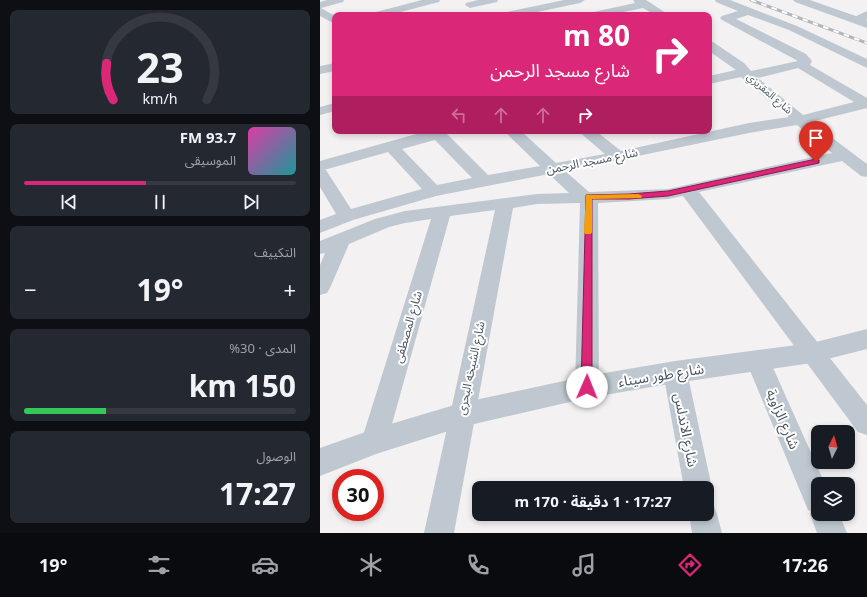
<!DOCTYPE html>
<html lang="ar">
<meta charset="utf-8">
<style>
body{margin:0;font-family:"Noto Sans","Noto Sans Arabic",sans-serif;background:#242831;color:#f1f3f6;direction:rtl;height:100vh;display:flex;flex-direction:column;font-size:15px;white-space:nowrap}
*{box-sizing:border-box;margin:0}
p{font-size:13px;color:#9ea1a6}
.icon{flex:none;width:22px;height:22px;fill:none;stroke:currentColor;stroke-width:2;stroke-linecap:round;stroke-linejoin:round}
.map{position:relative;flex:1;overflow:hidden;direction:ltr}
.side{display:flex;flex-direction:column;gap:10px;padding:10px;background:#0d0f14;width:320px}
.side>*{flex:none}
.hud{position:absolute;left:12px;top:12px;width:380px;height:122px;border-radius:8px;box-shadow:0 2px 6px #0003;direction:rtl;background:#db2777;color:#fff;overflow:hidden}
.needle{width:26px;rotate:5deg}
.controls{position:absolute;left:491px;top:425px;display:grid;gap:8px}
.controls a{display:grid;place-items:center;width:44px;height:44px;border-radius:8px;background:#171b24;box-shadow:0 2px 6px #0003;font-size:20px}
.speed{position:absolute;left:12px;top:469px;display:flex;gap:8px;font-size:20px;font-weight:700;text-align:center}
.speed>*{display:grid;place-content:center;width:52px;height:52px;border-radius:50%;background:#171b24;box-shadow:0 2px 6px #0003;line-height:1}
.speed .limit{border:6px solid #d22;background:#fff;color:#111}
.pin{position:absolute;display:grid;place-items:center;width:34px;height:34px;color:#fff;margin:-41px -17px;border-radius:50% 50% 50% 0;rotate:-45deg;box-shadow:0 0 4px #0007}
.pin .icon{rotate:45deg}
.me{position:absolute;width:44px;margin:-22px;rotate:1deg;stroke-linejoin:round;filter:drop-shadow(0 0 3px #0008)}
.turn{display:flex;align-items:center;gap:14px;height:84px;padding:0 16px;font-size:18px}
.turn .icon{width:52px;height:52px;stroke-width:2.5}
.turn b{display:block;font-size:28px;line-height:34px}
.lanes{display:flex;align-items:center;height:38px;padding:0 16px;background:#0003;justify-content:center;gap:20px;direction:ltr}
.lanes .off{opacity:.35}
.big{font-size:30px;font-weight:700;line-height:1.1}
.side .tile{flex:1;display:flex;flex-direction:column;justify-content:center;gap:6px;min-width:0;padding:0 14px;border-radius:8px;background:#242831}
.side .dial{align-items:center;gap:0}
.dial svg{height:104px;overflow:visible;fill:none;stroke:#363941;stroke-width:7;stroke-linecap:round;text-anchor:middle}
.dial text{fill:#f1f3f6;stroke:none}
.song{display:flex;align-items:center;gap:12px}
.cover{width:48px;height:48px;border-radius:6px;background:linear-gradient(135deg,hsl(320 70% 55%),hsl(180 70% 35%))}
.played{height:4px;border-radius:2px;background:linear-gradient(90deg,#db2777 45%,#363941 45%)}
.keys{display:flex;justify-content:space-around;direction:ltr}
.heat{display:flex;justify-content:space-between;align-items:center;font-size:22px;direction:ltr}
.charge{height:6px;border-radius:3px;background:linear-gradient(90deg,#34c759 30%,#363941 0)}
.trip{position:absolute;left:152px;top:481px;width:242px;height:40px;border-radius:8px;background:#171b24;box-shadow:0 2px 6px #0003;font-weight:700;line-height:40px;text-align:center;direction:rtl}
.tab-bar{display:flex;height:64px;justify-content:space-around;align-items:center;background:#090b0e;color:#9ea1a6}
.tab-bar .icon{width:28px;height:28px}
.tab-bar .selected{color:#db2777}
.tab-bar b{font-size:18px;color:#f1f3f6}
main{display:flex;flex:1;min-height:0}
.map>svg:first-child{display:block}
</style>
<main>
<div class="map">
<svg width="547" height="533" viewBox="0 0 547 533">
<rect width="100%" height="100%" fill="#f3f1f1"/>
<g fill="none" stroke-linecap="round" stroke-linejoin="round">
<g fill="#bfc8d0" fill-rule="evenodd">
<polygon points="7,0 24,0 23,2 1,8 15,16 15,24 0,16 0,2"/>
<polygon points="102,0 120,0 119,2 69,15 50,15 52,13"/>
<polygon points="158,0 178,0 177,2 150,8 145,5 146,3"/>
<polygon points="244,0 265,0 260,3 203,15 181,15 187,12"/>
<polygon points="313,0 326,0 349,15 335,15 323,8 289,15 267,15 269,13 315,3"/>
<path d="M395 0H410L477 26 547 59V68L469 30 428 15 416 19 486 54 492 61 490 65 547 98V108L491 122 547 164V177L541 176 522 161 379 192 547 405V435L538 432 363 196 348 199 278 203 279 387 276 394 267 397 258 394 255 387 260 203 217 204 193 208 134 533H104L175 210 130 216 67 442 63 450 54 454 45 450 41 442 111 219 85 223 69 227 29 244 10 288 7 293 0 295V265L5 253 0 254V241L55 219 85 211 217 194 249 193 229 174 116 196 33 220 0 233V220L16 214 0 187V161L107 131H124L168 175 220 166 184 131H201L236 163 285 154 258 131H276L301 151 429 123 469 117 421 77 389 84V76L416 70 389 51V41L393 42 424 63 431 71 478 61 402 20 400 18 402 16 418 11 396 2ZM478 68 534 102 483 115 438 78ZM477 125 512 153 348 189 271 192H269L245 171 429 133ZM115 140 152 178 117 185 82 149ZM68 152 102 189 31 209 6 170H4Z"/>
<polygon points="547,11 547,19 540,22 532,22 530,20 532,18"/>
<polygon points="15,63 15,71 0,74 0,66"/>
<polygon points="15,103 15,111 0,115 0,107"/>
<polygon points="438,352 446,354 450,361 505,484 498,484 498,514 519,514 527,533 497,533 490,514 491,511 488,510 426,361 430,354"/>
<polygon points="355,362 363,365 367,372 392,488 387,498 387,488 364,488 343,372 347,365"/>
<polygon points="387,502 393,504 397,514 402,533 372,533 369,514 387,514"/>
</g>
<g fill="#bfc8d0" fill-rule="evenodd">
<polygon points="473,0 490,0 547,20 547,28 475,2"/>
<polygon points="547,329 547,349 492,363 355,383 267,398 141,427 56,454 0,476 0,448 54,429 141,403 267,376 355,361 492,343"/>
</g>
<g stroke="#b3b6bb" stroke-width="3">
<polyline id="rail" points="431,0 547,43"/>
</g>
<use href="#rail" stroke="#fff" stroke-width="2" stroke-dasharray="5.5" stroke-linecap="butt"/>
</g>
<polygon fill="#db2777" stroke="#8e194d" points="496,159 499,160 499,163 348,196 309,199 272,199 272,387 271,390 267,392 263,390 261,387 266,195 309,194 348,191"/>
<polygon fill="#f59e0b" points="318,194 322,196 321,198 272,199 272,232 271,234 265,234 264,232 266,195"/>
<g text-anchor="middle" stroke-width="4" stroke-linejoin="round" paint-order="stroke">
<g font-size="10" fill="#48545f" stroke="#fff">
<text transform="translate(450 93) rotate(41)" y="4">شارع المقريزي</text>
</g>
<g font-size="12" fill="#48545f" stroke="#fff">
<text transform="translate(272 161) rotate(-11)" y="4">شارع مسجد الرحمن</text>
<text transform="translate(88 327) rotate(-74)" y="4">شارع المصطفى</text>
<text transform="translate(151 368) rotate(-78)" y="4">شارع الشيخه البحرى</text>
</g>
<g font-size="14" fill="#48545f" stroke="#fff">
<text transform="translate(341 375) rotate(-9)" y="5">شارع طور سيناء</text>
<text transform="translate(463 419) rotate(67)" y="5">شارع الزاوية</text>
<text transform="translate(366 430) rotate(79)" y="5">شارع الاندلس</text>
</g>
</g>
</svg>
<div class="controls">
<a><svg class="needle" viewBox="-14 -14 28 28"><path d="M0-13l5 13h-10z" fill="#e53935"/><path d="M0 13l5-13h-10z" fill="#9ea1a6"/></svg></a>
<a><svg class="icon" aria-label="layers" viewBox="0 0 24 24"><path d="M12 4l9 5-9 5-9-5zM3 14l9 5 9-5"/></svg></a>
</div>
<div class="speed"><div class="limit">30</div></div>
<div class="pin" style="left:496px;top:162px;background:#d93025"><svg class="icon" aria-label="arrive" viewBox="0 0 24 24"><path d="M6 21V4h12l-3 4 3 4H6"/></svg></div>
<svg class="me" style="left:267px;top:387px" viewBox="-20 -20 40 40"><circle r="19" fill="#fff"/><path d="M0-13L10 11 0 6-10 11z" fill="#db2777"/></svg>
<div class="trip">17:27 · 1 دقيقة · 170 m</div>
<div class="hud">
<div class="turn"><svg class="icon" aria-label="right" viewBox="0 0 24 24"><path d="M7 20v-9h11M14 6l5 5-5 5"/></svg><div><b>80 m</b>شارع مسجد الرحمن</div></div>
<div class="lanes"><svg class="icon off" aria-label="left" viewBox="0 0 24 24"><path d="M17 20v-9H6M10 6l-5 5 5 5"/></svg><svg class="icon off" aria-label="ahead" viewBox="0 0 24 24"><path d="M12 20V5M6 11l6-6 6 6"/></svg><svg class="icon off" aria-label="ahead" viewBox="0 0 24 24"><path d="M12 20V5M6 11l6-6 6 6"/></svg><svg class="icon" aria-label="right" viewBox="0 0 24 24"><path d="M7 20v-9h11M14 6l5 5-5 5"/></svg></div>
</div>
</div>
<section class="side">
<div class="tile dial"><svg viewBox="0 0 100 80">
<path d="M14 69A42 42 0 1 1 86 69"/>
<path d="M14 69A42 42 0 0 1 9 41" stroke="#db2777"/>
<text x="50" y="56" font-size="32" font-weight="700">23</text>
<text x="50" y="72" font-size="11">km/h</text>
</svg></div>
<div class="tile">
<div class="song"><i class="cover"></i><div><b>93.7 FM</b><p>الموسيقى</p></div></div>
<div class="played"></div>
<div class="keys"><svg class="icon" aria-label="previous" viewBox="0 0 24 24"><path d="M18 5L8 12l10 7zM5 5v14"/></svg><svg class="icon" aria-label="pause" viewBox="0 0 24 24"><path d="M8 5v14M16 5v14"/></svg><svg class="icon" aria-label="next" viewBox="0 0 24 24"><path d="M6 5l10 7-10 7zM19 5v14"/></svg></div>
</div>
<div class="tile"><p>التكييف</p>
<div class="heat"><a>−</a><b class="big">19°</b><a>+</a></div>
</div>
<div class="tile"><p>المدى · 30%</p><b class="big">150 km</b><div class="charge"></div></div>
<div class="tile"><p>الوصول</p><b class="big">17:27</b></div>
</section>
</main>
<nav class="tab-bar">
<b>17:26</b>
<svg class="icon selected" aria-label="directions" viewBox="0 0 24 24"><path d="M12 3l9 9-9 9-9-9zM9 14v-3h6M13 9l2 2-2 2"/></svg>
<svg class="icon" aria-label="music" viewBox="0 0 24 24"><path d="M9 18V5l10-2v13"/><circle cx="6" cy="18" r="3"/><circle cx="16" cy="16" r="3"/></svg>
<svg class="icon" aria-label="phone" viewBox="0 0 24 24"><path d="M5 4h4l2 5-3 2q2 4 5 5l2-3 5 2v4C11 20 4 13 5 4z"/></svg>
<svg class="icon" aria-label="climate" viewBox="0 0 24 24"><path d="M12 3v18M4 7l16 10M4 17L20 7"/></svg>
<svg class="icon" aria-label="car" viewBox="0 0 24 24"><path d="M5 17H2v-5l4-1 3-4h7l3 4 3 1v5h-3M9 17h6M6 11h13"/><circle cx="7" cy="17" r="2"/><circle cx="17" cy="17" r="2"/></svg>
<svg class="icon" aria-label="filters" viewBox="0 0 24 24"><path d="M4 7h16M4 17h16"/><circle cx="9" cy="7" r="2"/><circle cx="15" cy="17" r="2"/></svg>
<b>19°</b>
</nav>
